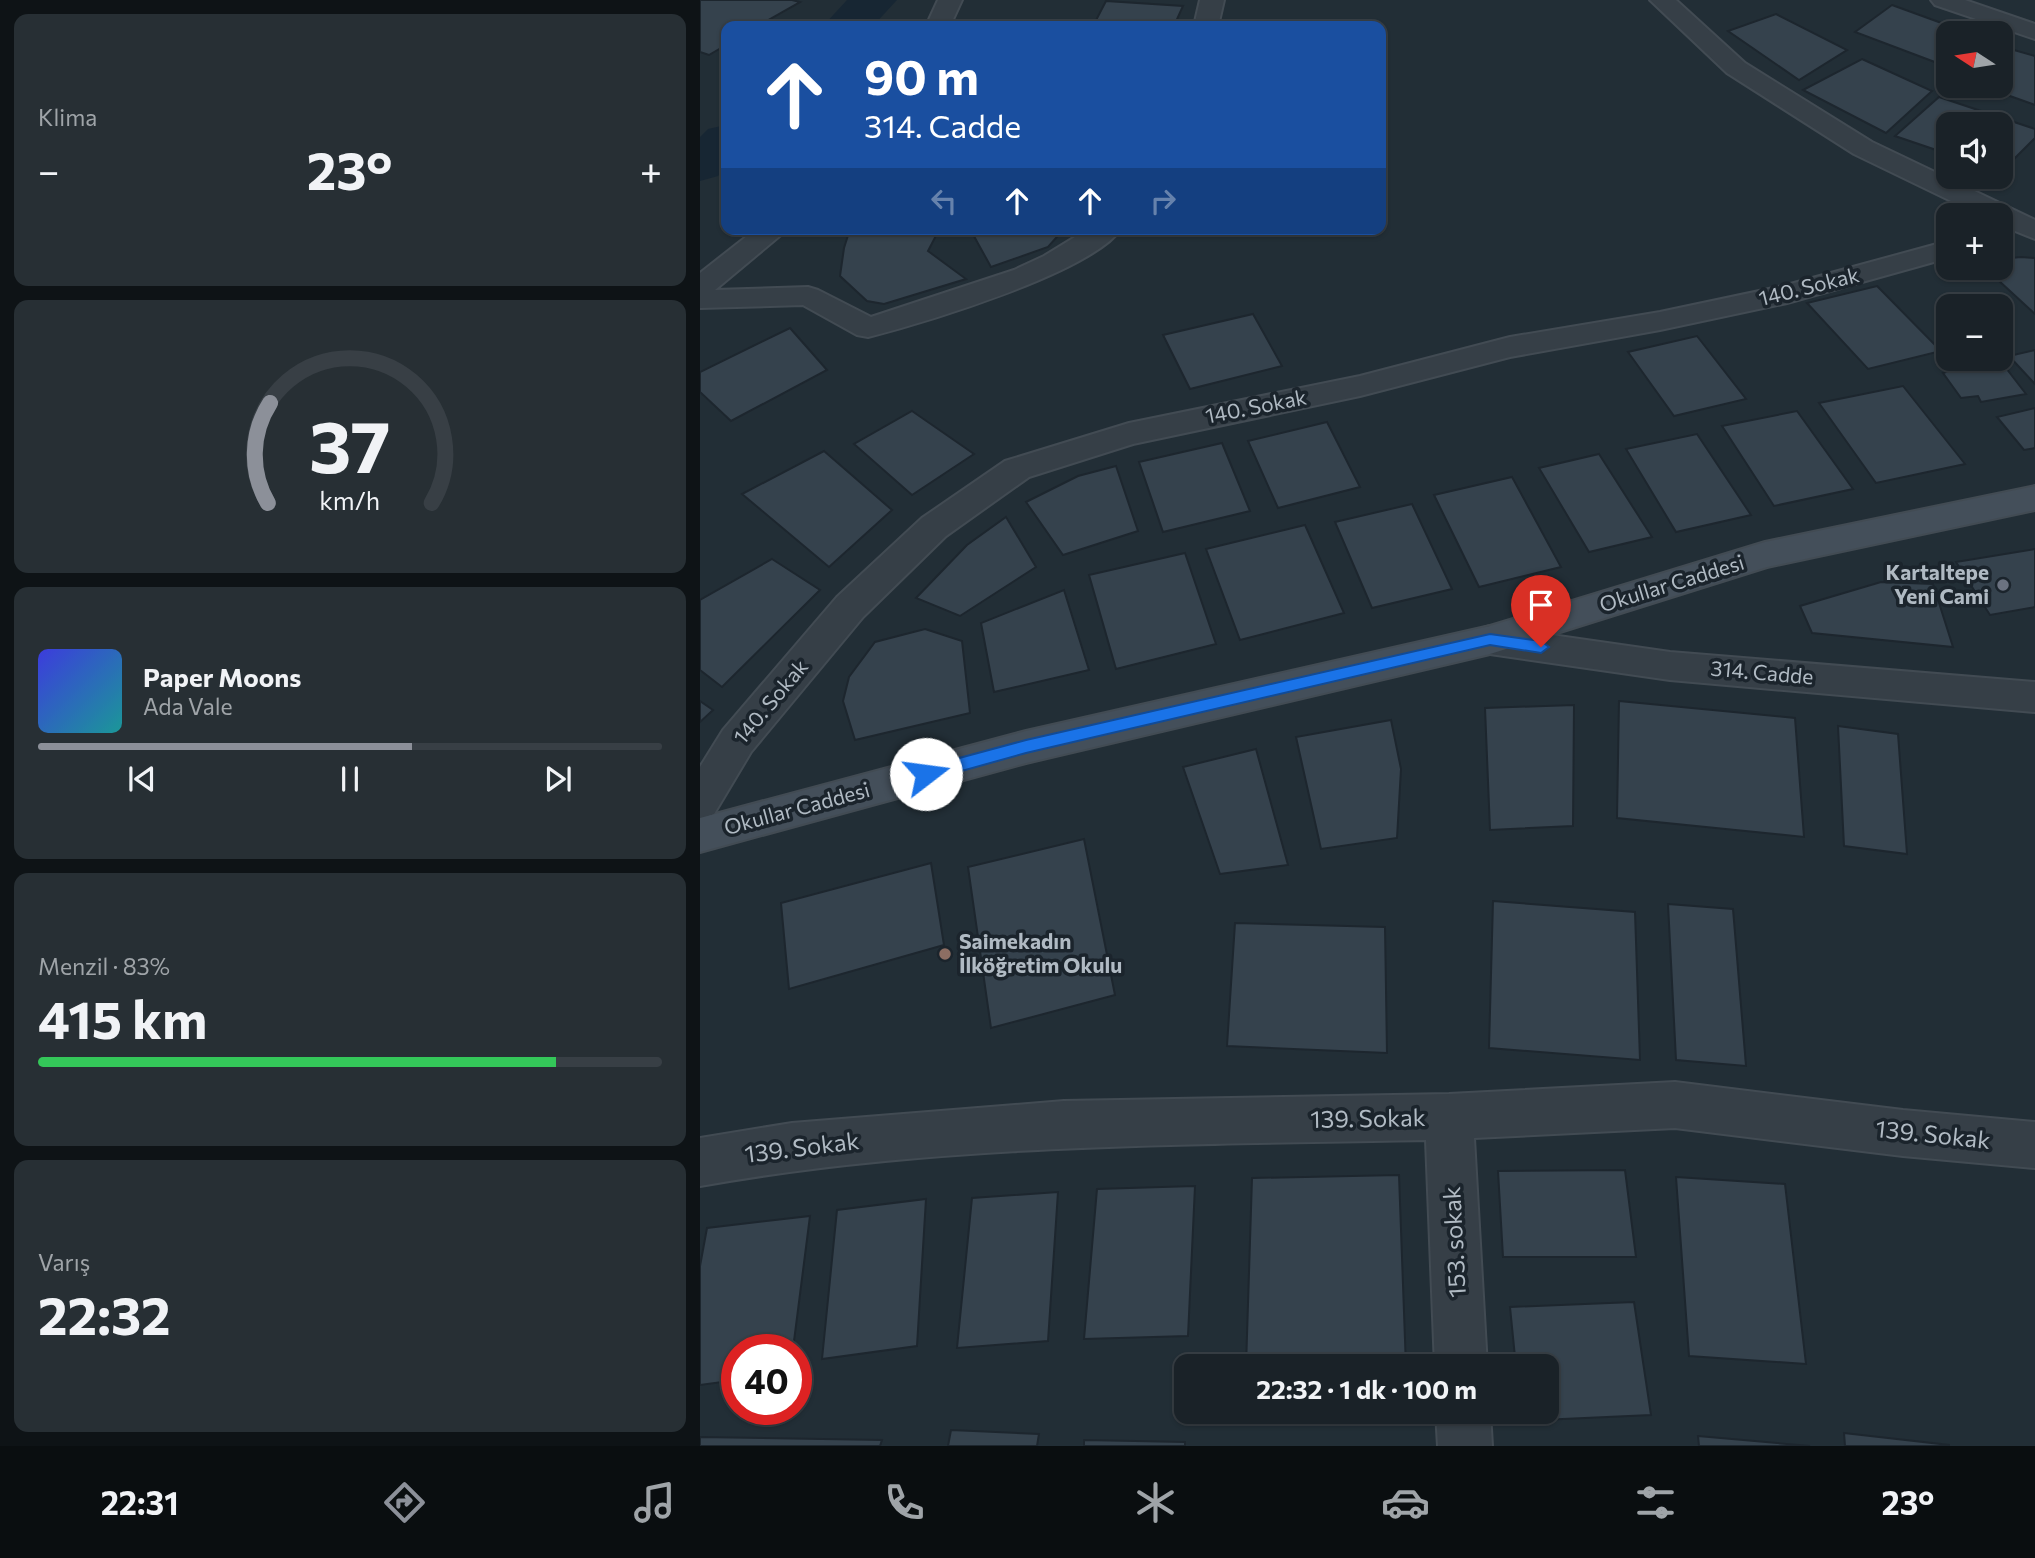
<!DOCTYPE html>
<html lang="tr">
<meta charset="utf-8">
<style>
body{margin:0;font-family:Commissioner,sans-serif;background:#272f34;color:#f1f3f6;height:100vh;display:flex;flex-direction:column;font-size:26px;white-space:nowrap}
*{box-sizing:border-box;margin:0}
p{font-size:23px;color:#9fa4a8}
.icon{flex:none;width:38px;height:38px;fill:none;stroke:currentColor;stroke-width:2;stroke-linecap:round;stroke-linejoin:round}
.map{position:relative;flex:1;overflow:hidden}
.sheet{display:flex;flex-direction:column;gap:14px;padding:14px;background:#0e1316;width:700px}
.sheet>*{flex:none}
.guide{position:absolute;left:21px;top:21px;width:665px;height:214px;border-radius:14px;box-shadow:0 2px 5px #0004,0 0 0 2px #383f45;background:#1a4fa0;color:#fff;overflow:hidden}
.needle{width:46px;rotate:282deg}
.buttons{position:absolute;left:1236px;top:21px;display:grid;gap:14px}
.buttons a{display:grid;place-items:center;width:77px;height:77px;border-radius:14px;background:#1a2228;box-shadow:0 2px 5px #0004,0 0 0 2px #383f45;font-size:35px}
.speed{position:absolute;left:21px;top:1334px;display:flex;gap:14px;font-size:35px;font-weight:700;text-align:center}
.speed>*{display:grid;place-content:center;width:91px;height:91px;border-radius:50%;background:#1a2228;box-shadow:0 2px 5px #0004,0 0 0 2px #383f45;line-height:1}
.speed .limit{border:10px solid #d22;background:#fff;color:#111}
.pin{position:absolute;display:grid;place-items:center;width:60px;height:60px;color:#fff;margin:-72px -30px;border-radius:50% 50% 50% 0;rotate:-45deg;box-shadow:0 0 7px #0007}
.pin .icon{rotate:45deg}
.me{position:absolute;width:77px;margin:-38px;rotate:75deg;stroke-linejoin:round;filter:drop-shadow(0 0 5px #0008)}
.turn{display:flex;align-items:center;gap:24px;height:147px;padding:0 28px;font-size:32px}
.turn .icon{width:91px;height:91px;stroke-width:2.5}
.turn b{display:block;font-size:49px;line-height:60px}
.lanes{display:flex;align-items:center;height:66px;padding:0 28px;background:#0003;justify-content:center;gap:35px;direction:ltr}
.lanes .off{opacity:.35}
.big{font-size:52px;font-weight:700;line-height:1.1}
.sheet .card{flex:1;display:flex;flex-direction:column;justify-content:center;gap:10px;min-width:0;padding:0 24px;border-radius:14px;background:#272f34}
.sheet .dial{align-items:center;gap:0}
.dial svg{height:182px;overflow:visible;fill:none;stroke:#383f45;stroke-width:7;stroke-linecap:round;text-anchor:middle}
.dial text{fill:#f1f3f6;stroke:none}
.song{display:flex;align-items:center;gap:21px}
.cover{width:84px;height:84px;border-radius:10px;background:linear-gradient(135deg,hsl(240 70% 55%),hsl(180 70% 35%))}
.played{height:7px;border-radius:4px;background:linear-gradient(90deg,#8c9099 60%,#383f45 60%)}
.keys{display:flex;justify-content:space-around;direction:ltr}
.heat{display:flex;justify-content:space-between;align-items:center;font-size:38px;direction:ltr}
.charge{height:10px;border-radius:5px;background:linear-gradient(90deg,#34c759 83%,#383f45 0)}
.trip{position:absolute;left:474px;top:1354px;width:385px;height:70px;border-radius:14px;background:#1a2228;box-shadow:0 2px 5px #0004,0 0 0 2px #383f45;font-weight:700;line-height:70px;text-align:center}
.dock{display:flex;height:112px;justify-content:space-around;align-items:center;background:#0a0e10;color:#9fa4a8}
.dock .icon{width:49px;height:49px}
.dock .active{color:#8c9099}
.dock b{font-size:32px;color:#f1f3f6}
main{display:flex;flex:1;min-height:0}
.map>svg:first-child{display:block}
</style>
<main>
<section class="sheet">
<div class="card"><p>Klima</p>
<div class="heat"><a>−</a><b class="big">23°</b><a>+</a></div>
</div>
<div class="card dial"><svg viewBox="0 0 100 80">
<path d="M14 69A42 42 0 1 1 86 69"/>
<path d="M14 69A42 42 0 0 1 15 25" stroke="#8c9099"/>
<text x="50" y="56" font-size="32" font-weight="700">37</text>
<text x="50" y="72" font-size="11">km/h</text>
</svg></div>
<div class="card">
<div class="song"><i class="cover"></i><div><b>Paper Moons</b><p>Ada Vale</p></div></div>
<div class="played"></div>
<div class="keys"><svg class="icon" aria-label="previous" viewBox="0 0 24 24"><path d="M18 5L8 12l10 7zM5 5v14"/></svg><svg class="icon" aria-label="pause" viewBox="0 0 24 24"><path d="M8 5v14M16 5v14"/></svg><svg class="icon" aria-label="next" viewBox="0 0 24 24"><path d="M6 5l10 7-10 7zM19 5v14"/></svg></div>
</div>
<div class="card"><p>Menzil · 83%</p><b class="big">415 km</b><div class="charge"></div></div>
<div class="card"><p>Varış</p><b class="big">22:32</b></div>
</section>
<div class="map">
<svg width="1335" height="1446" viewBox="0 0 1335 1446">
<rect width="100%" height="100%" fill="#222e36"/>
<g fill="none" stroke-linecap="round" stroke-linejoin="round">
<g fill="#172633" fill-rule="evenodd">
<polygon points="147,0 197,0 173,26 123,26"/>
<polygon points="26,125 26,168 18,176 0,181 0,137 8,129"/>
</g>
</g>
<g fill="#35424d" stroke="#1d262e" stroke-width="2">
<polygon points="0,0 92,0 100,2 58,26 26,26 26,45 9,55 0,52"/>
<polygon points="406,1 483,6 474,26 393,26"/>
<polygon points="1192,5 1269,33 1248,33 1248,57 1240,64 1155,32"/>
<polygon points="1076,14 1147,50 1099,80 1028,31"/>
<polygon points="1300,46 1335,56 1335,105 1282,86 1300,86"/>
<polygon points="1162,59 1232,91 1186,133 1103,90"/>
<polygon points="1239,97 1335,129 1335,138 1306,167 1300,166 1300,124 1248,124 1248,154 1195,136"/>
<polygon points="150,229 239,230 228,251 266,279 184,304 167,301 140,276 144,248"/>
<polygon points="270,229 364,229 348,247 291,267"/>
<polygon points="1321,257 1335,258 1335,314 1285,268 1300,268 1300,259"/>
<polygon points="1177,286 1241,351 1168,369 1107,303"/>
<polygon points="553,314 582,366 490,389 463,335"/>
<polygon points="90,328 127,370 31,421 0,392 0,372"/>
<polygon points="997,336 1046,399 974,416 928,352"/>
<polygon points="1335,350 1335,384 1309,356"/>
<polygon points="1261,359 1299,359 1326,394 1281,402 1278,396 1261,398 1243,373 1255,369 1252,364 1264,362"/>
<polygon points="1203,386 1265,464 1176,483 1119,403"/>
<polygon points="1335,408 1335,448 1324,450 1297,417"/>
<polygon points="212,411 274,454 212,495 154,444"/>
<polygon points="1097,411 1153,489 1074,506 1022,426"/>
<polygon points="627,422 660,487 578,508 548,441"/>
<polygon points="997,434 1051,515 976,532 926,449"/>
<polygon points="522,443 550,511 463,532 439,462"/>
<polygon points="124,451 192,510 129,567 42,494"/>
<polygon points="899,454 952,537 889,552 839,468"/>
<polygon points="416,466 438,531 363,555 326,502 378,476"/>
<polygon points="812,477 861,567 779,587 734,495"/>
<polygon points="712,504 752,589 672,608 635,522"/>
<polygon points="306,517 336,567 260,616 216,598 267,545"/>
<polygon points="605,525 644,613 540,640 506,549"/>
<polygon points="1335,549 1335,607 1290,615 1256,562"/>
<polygon points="485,553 516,644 416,669 389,575"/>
<polygon points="72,559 120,590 22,687 0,670 0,600"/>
<polygon points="1181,582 1233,584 1253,647 1112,633 1100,606"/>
<polygon points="364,590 389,670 294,692 281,623"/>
<polygon points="225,629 262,641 270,713 155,740 143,701 149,677 175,642"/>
<polygon points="0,701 13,710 0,722"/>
<polygon points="919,701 1095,718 1104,837 917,818"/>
<polygon points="874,705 873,826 790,830 785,708"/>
<polygon points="691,720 701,769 697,838 621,849 596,737"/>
<polygon points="1138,726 1198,734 1207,854 1144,846"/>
<polygon points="556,749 588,865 520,874 483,767"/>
<polygon points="384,839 415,995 291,1028 268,867"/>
<polygon points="231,863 244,945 89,989 81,903"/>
<polygon points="793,901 935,912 940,1060 789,1048"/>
<polygon points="968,904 1033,909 1046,1066 976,1060"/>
<polygon points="535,923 685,927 687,1053 527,1046"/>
<polygon points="925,1170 936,1257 803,1257 798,1171"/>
<polygon points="699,1175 706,1367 546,1367 552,1178"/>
<polygon points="976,1177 1085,1184 1106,1364 989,1356"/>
<polygon points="495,1186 488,1336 384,1339 397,1189"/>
<polygon points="358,1192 348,1341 257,1348 272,1198"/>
<polygon points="226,1199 217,1346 122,1359 137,1210"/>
<polygon points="110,1216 93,1349 37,1349 37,1380 0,1385 0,1266 7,1228"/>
<polygon points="934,1302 951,1415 821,1421 820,1412 847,1412 847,1367 816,1367 810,1307"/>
<polygon points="251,1430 339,1434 337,1446 248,1446"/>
<polygon points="1144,1433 1249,1445 1249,1446 1145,1446"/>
<polygon points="998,1436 1110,1446 999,1446"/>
<polygon points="0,1437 182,1440 180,1446 0,1446"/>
<polygon points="384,1440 485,1442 485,1446 384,1446"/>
</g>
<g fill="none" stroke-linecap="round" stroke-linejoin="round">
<g stroke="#424b53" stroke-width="4">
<g id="street">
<polygon points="238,0 262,0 250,26 226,26"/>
<polygon points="500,0 524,0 518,26 494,26"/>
<polygon points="950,0 976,0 1045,63 1172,142 1335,220 1335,239 1300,225 1300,215 1280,215 1154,154 1027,73"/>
<polygon points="1231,0 1265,0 1335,24 1335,39 1235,5"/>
<path d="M56 229H88L15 290 108 287 118 290 171 317 314 270 344 256 388 229H421C390 273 223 323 168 337L157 335 103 305 0 308V273Z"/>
<polygon points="1248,241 1248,258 1087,303 960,330 810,357 660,396 433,444 329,477 246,536 163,617 51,752 14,814 0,819 0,767 23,730 137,597 222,518 305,461 429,423 660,376 810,337 960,312 1083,286"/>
<polygon points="790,626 970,652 1335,682 1335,712 970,680 790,654 777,650 772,640 777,630"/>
<path d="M975 1082 1203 1110 1335 1122V1168L1203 1156 975 1128 774 1138 787 1367H735L726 1140C484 1145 240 1143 0 1186V1138L92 1123 364 1101 749 1094Z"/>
<polygon points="736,1412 790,1412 792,1446 738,1446"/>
</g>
</g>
<g stroke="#424b53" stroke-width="4">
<polygon id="secondary" points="1335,486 1335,510 1067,567 790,654 326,763 0,852 0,818 326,731 790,626 1065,542"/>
</g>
<use href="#street" fill="#363f47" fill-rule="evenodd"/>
<use href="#secondary" fill="#444f5a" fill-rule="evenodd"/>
</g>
<polygon fill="#1a73e8" stroke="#114b97" stroke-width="2" points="790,634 841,641 849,647 841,653 790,645 326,753 226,781 220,779 217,774 220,769 226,767 326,740"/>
<circle fill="#6b7280" stroke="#1b242c" stroke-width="2.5" cx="1303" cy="585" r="7"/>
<circle fill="#8d6e63" stroke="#1b242c" stroke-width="2.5" cx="245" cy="954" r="7"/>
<g text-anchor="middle" stroke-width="7" stroke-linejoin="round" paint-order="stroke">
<g font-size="21" fill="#b0bac3" stroke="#1b242c">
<text transform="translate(1109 287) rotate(-14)" y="7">140. Sokak</text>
<text transform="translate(556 407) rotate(-11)" y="7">140. Sokak</text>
<text transform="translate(972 584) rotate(-17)" y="7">Okullar Caddesi</text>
<text transform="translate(1062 673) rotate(5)" y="7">314. Cadde</text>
<text transform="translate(71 702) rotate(-50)" y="7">140. Sokak</text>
<text transform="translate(97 809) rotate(-15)" y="7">Okullar Caddesi</text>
</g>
<g font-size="21" font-weight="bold" fill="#b0bac3" stroke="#1b242c" text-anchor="end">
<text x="1289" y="580">Kartaltepe<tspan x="1289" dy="24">Yeni Cami</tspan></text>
<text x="259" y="949" text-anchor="start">Saimekadın<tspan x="259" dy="24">İlköğretim Okulu</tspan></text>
</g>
<g font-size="24" fill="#b0bac3" stroke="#1b242c">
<text transform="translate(668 1119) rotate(-1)" y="8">139. Sokak</text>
<text transform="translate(1233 1135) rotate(6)" y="8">139. Sokak</text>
<text transform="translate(102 1148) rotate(-7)" y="8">139. Sokak</text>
<text transform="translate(755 1242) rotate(-93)" y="8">153. sokak</text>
</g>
</g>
</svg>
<div class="buttons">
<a><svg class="needle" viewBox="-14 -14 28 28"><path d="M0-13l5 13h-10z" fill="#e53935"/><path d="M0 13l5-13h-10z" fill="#9fa4a8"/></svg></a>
<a><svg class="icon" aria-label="sound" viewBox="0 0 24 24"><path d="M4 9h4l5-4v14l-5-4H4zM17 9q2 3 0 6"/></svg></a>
<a>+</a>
<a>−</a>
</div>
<div class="speed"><div class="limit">40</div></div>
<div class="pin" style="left:841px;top:647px;background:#d93025"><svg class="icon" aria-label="arrive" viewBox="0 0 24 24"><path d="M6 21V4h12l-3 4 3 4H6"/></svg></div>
<svg class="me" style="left:226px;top:774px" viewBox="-20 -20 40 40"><circle r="19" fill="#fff"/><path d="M0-13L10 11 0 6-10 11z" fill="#1a73e8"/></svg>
<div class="trip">22:32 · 1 dk · 100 m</div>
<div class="guide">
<div class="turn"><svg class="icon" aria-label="ahead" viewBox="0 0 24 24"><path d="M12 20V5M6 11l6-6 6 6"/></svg><div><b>90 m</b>314. Cadde</div></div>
<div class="lanes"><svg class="icon off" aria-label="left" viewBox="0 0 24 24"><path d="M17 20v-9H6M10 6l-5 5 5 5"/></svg><svg class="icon" aria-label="ahead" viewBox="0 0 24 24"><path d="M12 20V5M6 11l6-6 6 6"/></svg><svg class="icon" aria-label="ahead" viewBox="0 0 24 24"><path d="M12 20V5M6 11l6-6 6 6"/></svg><svg class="icon off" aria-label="right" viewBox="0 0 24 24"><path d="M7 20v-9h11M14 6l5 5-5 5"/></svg></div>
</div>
</div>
</main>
<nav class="dock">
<b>22:31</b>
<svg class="icon active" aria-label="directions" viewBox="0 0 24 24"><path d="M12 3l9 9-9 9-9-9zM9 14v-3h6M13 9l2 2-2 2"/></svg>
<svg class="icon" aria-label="music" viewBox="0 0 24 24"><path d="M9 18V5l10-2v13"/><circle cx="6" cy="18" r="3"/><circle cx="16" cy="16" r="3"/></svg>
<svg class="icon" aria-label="phone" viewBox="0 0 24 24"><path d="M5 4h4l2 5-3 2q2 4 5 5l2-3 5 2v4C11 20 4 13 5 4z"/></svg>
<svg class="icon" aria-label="climate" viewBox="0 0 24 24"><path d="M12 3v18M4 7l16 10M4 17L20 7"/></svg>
<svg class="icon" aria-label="car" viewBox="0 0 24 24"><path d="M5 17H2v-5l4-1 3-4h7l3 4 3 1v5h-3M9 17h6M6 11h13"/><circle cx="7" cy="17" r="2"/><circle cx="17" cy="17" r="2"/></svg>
<svg class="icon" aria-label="filters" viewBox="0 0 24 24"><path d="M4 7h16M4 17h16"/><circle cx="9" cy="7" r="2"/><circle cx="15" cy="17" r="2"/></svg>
<b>23°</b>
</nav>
